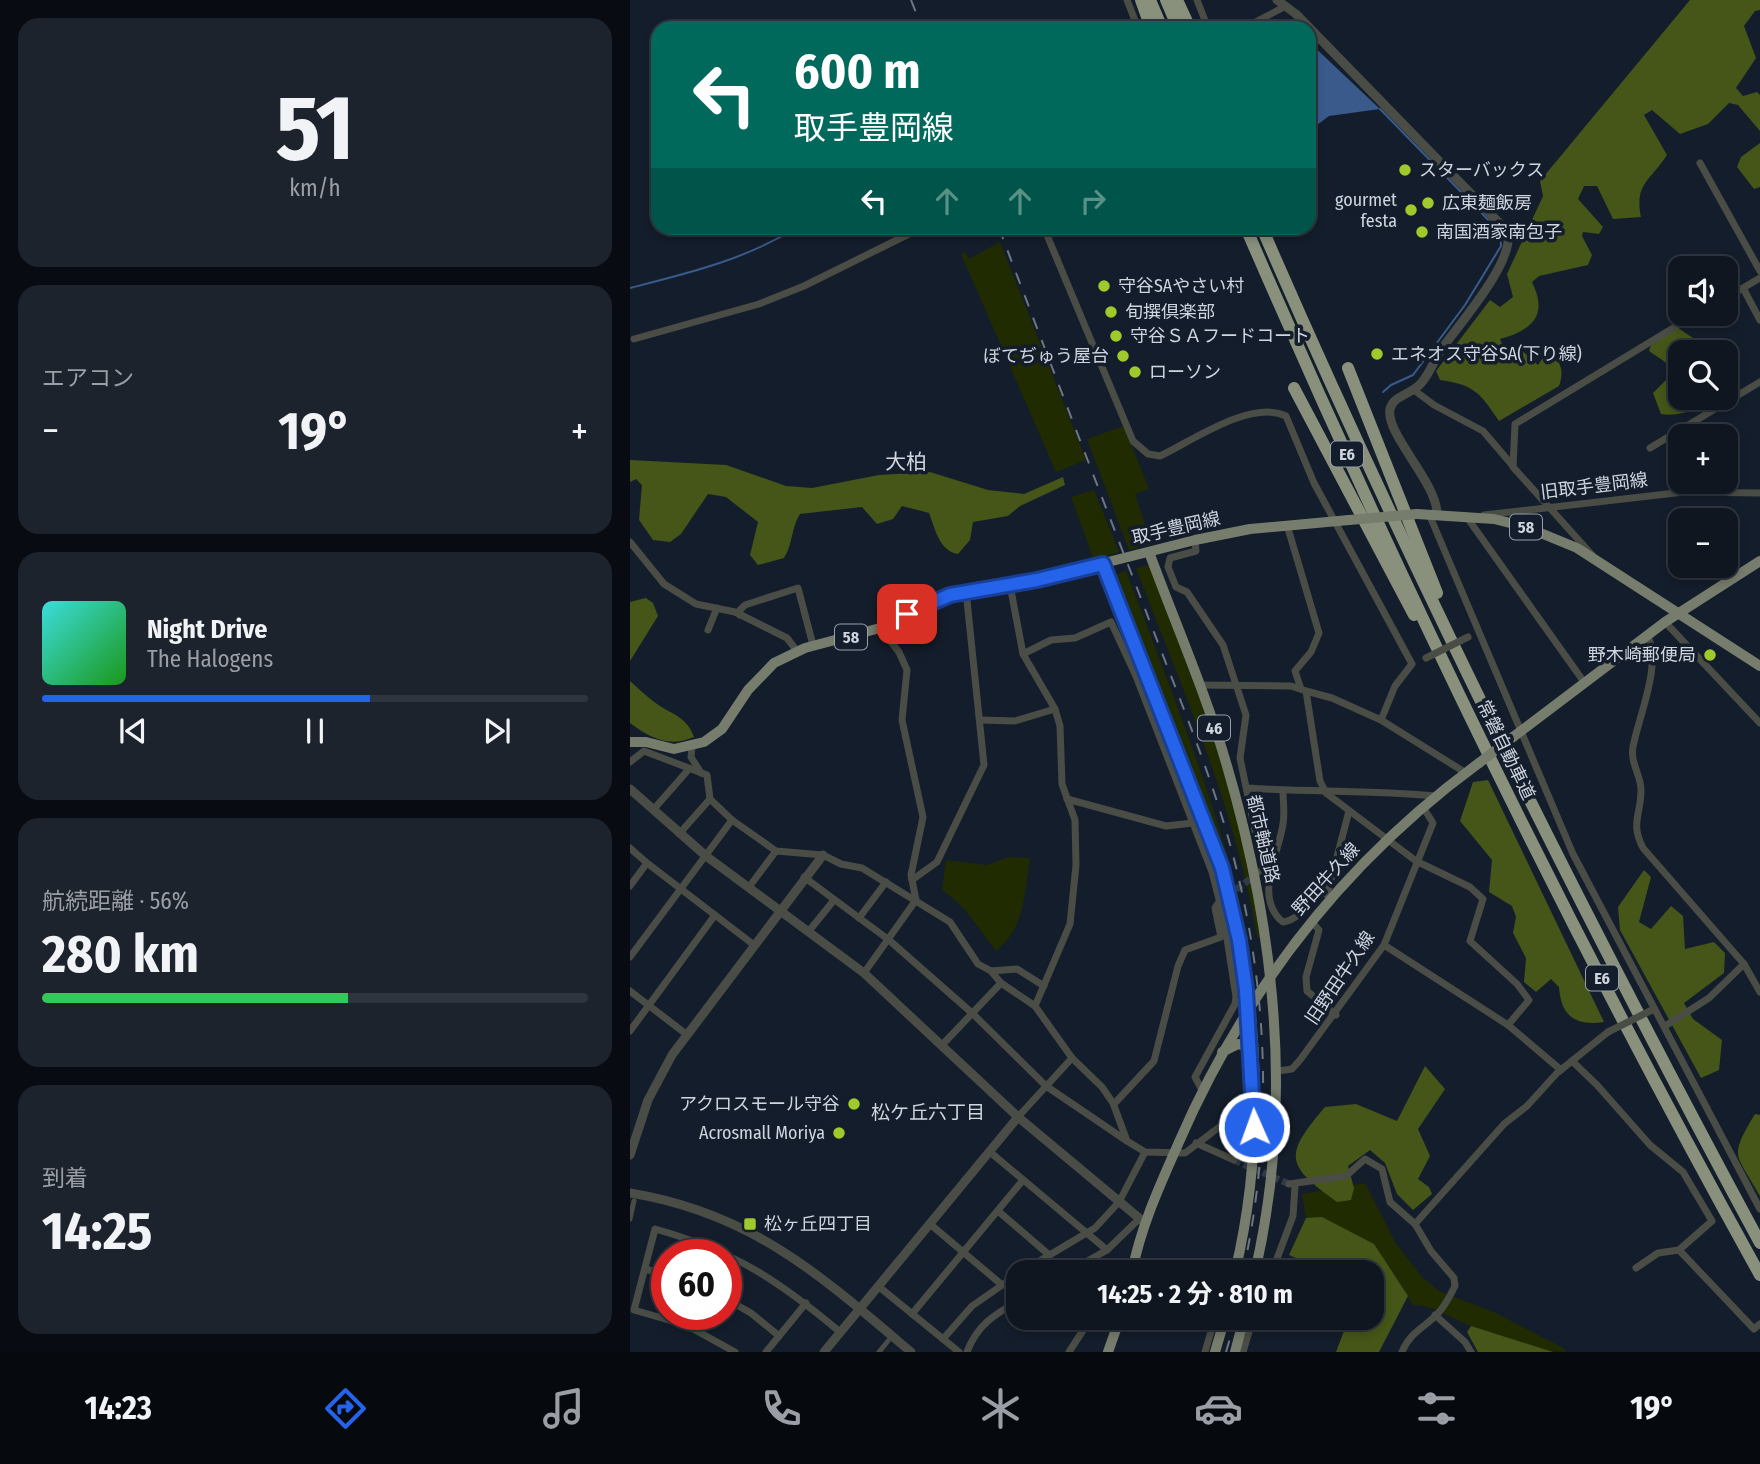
<!DOCTYPE html>
<html lang="ja">
<meta charset="utf-8">
<style>
body{margin:0;font-family:"Fira Sans Condensed","Noto Sans JP",sans-serif;background:#1d232d;color:#f1f3f6;height:100vh;display:flex;flex-direction:column;font-size:26px;white-space:nowrap}
*{box-sizing:border-box;margin:0}
p{font-size:23px;color:#9b9fa5}
.icon{flex:none;width:38px;height:38px;fill:none;stroke:currentColor;stroke-width:2;stroke-linecap:round;stroke-linejoin:round}
.map{position:relative;flex:1;overflow:hidden}
.details{display:flex;flex-direction:column;gap:18px;padding:18px;background:#080c12;width:630px}
.details>*{flex:none}
.guide{position:absolute;left:21px;top:21px;width:665px;height:214px;border-radius:21px;box-shadow:0 4px 10px #0003,0 0 0 2px #2f353e;background:#00695c;color:#fff;overflow:hidden}
.tools{position:absolute;left:1038px;top:256px;display:grid;gap:14px}
.tools a{display:grid;place-items:center;width:70px;height:70px;border-radius:14px;background:#0f1620;box-shadow:0 4px 10px #0003,0 0 0 2px #2f353e;font-size:35px}
.speed{position:absolute;left:21px;top:1239px;display:flex;gap:14px;font-size:35px;font-weight:700;text-align:center}
.speed>*{display:grid;place-content:center;width:91px;height:91px;border-radius:50%;background:#0f1620;box-shadow:0 4px 10px #0003,0 0 0 2px #2f353e;line-height:1}
.speed .limit{border:10px solid #d22;background:#fff;color:#111}
.pin{position:absolute;display:grid;place-items:center;width:60px;height:60px;color:#fff;margin:-30px;border-radius:14px;box-shadow:0 4px 10px #0006}
.me{position:absolute;width:77px;margin:-38px;rotate:358deg;stroke-linejoin:round;filter:drop-shadow(0 0 5px #0008)}
.turn{display:flex;align-items:center;gap:24px;height:147px;padding:0 28px;font-size:32px}
.turn .icon{width:91px;height:91px;stroke-width:2.5}
.turn b{display:block;font-size:49px;line-height:60px}
.lanes{display:flex;align-items:center;height:66px;padding:0 28px;background:#0003;justify-content:center;gap:35px;direction:ltr}
.lanes .off{opacity:.35}
.big{font-size:52px;font-weight:700;line-height:1.1}
.details .card{flex:1;display:flex;flex-direction:column;justify-content:center;gap:10px;min-width:0;padding:0 24px;border-radius:21px;background:#1d232d}
.details .dial{align-items:center;gap:0}
.dial b{font-size:91px;line-height:1}
.song{display:flex;align-items:center;gap:21px}
.cover{width:84px;height:84px;border-radius:10px;background:linear-gradient(135deg,hsl(180 70% 55%),hsl(120 70% 35%))}
.played{height:7px;border-radius:4px;background:linear-gradient(90deg,#2563eb 60%,#2f353e 60%)}
.keys{display:flex;justify-content:space-around;direction:ltr}
.heat{display:flex;justify-content:space-between;align-items:center;font-size:38px;direction:ltr}
.charge{height:10px;border-radius:5px;background:linear-gradient(90deg,#34c759 56%,#2f353e 0)}
.trip{position:absolute;left:376px;top:1260px;width:378px;height:70px;border-radius:21px;background:#0f1620;box-shadow:0 4px 10px #0003,0 0 0 2px #2f353e;font-weight:700;line-height:70px;text-align:center}
.tab-bar{display:flex;height:112px;justify-content:space-around;align-items:center;background:#06090d;color:#9b9fa5}
.tab-bar .icon{width:49px;height:49px}
.tab-bar .selected{color:#2563eb}
.tab-bar b{font-size:32px;color:#f1f3f6}
main{display:flex;flex:1;min-height:0}
.map>svg:first-child{display:block}
</style>
<main>
<section class="details">
<div class="card dial"><b>51</b><p>km/h</p></div>
<div class="card"><p>エアコン</p>
<div class="heat"><a>−</a><b class="big">19°</b><a>+</a></div>
</div>
<div class="card">
<div class="song"><i class="cover"></i><div><b>Night Drive</b><p>The Halogens</p></div></div>
<div class="played"></div>
<div class="keys"><svg class="icon" aria-label="previous" viewBox="0 0 24 24"><path d="M18 5L8 12l10 7zM5 5v14"/></svg><svg class="icon" aria-label="pause" viewBox="0 0 24 24"><path d="M8 5v14M16 5v14"/></svg><svg class="icon" aria-label="next" viewBox="0 0 24 24"><path d="M6 5l10 7-10 7zM19 5v14"/></svg></div>
</div>
<div class="card"><p>航続距離 · 56%</p><b class="big">280 km</b><div class="charge"></div></div>
<div class="card"><p>到着</p><b class="big">14:25</b></div>
</section>
<div class="map">
<svg width="1130" height="1352" viewBox="0 0 1130 1352">
<rect width="100%" height="100%" fill="#141d2b"/>
<g fill="#202b02">
<polygon points="370,242 456,460 426,472 331,254 335,252 339,259"/>
<polygon points="494,426 519,489 505,494 521,544 499,550 457,439"/>
<polygon points="464,490 489,552 464,560 441,497"/>
<path d="M521 565 588 742 617 854 631 937H627C606 809 552 689 506 568Z"/>
<path d="M496 571C542 693 591 812 618 939L613 941 547 740 484 575Z"/>
<path d="M379 857 400 858C395 892 395 928 366 951L335 910 312 889 316 860 357 865Z"/>
<path d="M735 1183 765 1242 792 1277 809 1291 866 1313 935 1349V1352C903 1352 863 1336 834 1323 816 1316 802 1305 783 1305L764 1274 692 1218H676L672 1194Z"/>
</g>
<g fill="#455618">
<path d="M1060 0H1130V10L1125 11 1114 26 1126 58 1106 88 1113 96 1127 92 1130 95V131L1108 105 1099 103 1078 124 1050 134 1022 110 1014 115 1037 155C1021 180 1004 184 1011 217L983 219 967 186H954L948 199 973 227 969 234 953 232 952 236 962 255 958 265 909 276 902 282C919 317 901 330 870 339L874 349C890 345 897 355 908 365L918 350C930 361 935 369 929 386L869 421C850 393 845 385 810 380L806 371 860 300 870 307 883 297 877 274 913 196 910 181Z"/>
<polygon points="1130,143 1130,187 1124,189 1107,167 1111,157"/>
<path d="M1048 328 1063 338 1060 352H1050V397H1086L1076 408C1061 410 1046 417 1031 414L1023 393 1037 379 1038 364 1019 351 1021 345Z"/>
<polygon points="1084,341 1091,344 1106,368 1096,387 1096,352 1072,352 1072,345"/>
<path d="M0 460 96 465 156 486 182 488 249 475 300 472 358 490 394 494 433 477 435 485 390 506 378 516 343 522 340 540 328 554C309 551 305 528 299 513L272 506 263 519 247 524 232 507 170 514C161 528 163 544 154 558L128 565 120 555 128 522 96 497 78 494 51 534 40 542 23 540 9 520 12 485 6 479 0 482Z"/>
<polygon points="16,598 23,603 28,616 0,661 0,602"/>
<path d="M0 681C9 689 17 697 27 704 43 715 57 717 64 737 39 748 20 738 0 723Z"/>
<path d="M858 780 974 1022C946 1026 931 1017 929 987L921 979 906 992 894 982 896 958 883 933 886 917 882 906 859 892 862 860 830 821 843 782Z"/>
<polygon points="1014,870 1021,877 1009,922 1021,929 1041,906 1053,916 1055,949 1084,942 1095,953 1094,973 1054,1003 1063,1019 1092,1040 1089,1070 1071,1078 990,930 988,907"/>
<path d="M795 1066 815 1089 788 1129 800 1156 788 1179 799 1187 802 1194 783 1210 767 1194 755 1163 740 1150 718 1166 724 1188 721 1200 707 1202C656 1165 653 1156 695 1107L726 1104 767 1121Z"/>
<path d="M1125 1114 1130 1115V1196C1106 1152 1098 1159 1125 1114Z"/>
<polygon points="692,1217 744,1244 778,1296 749,1352 706,1352 714,1331 713,1318 742,1318 742,1272 699,1272 659,1255 676,1218"/>
<polygon points="841,1326 923,1352 848,1352 837,1332"/>
</g>
<polygon fill="#395a8b" points="679,42 750,109 699,116 679,131"/>
<g fill="none" stroke-linecap="round" stroke-linejoin="round">
<g stroke="#395a8b" stroke-width="2">
<polyline points="750,109 870,232 871,246 835,305 783,375 761,385 753,392"/>
<path d="M0 288C59 273 114 260 166 228"/>
</g>
<g stroke="#303946" stroke-width="7" stroke-dasharray="7 3.5" stroke-linecap="butt">
<polyline points="589,902 627,874"/>
<polyline points="604,1160 659,1184"/>
</g>
<g stroke="#4a4d45" stroke-width="5">
<polyline points="0,1219 4,1201"/>
<polyline points="249,1352 258,1341"/>
</g>
<g stroke="#4a4d45" stroke-width="7">
<polyline points="497,0 508,28"/>
<polyline points="567,0 578,28"/>
<polyline points="614,28 656,6"/>
<polyline points="1070,163 1130,271"/>
<path d="M414 228 503 441 518 454 530 456C560 442 621 399 656 416L684 483 782 664 765 686 751 720 836 773"/>
<polyline points="1113,288 1130,320"/>
<polyline points="1096,298 1130,278"/>
<polyline points="4,339 129,304 174,286 291,228"/>
<polyline points="784,390 804,405 853,431 883,466"/>
<polyline points="1020,448 1130,382"/>
<polyline points="799,514 943,854 1130,1209"/>
<polyline points="854,515 1054,492 1130,493"/>
<polyline points="836,516 954,682"/>
<polyline points="657,525 689,633 681,652 665,671 671,689"/>
<polyline points="565,540 566,551 540,558 538,567 546,587 557,592 593,645 616,715 610,758 629,850 635,859 631,872"/>
<polyline points="0,542 34,584 66,604 105,612 157,638 167,651"/>
<polyline points="963,556 883,467 885,424 1068,313"/>
<polyline points="380,585 393,654 425,709 430,726 432,784 445,820 446,865 440,924 405,1006 442,1058 472,1087 483,1103 497,1141 515,1152 555,1153 596,1122"/>
<polyline points="110,615 110,610 115,605 168,588 183,645"/>
<polyline points="1035,622 1130,723"/>
<polyline points="78,630 87,608"/>
<path d="M1017 635C1033 663 1008 718 1003 747 1000 763 1011 775 1011 790 1011 815 1000 823 1013 848L1114 964 1130 992"/>
<polyline points="393,654 421,640 445,638 481,622 506,676"/>
<polyline points="515,669 506,676 582,872 594,919 606,997 605,1004 565,1077 572,1090"/>
<polyline points="569,685 661,686 676,691 690,781 696,793 786,861 840,887 853,899 840,941 887,984 899,1000 878,1025"/>
<polyline points="676,691 702,698 751,720"/>
<polyline points="350,720 385,721 425,709"/>
<polyline points="62,747 61,757 71,773"/>
<polyline points="0,762 14,751 77,775 80,799 102,820 146,851 193,855 211,864 232,868 320,922 348,964 361,971 387,969 414,986"/>
<path d="M617 788C680 792 743 790 806 796"/>
<path d="M653 791C653 801 655 813 653 824 649 853 623 898 653 922 669 920 679 903 689 892L697 891"/>
<polyline points="437,799 536,826 563,823"/>
<polyline points="23,810 59,769"/>
<polyline points="49,834 80,799"/>
<polyline points="0,848 17,863 0,886"/>
<polyline points="17,863 124,945"/>
<polyline points="174,877 259,940 342,1013 416,1086 497,1141"/>
<polyline points="282,880 307,862 354,765 336,591"/>
<polyline points="119,887 146,851"/>
<polyline points="697,895 719,811"/>
<polyline points="229,918 256,882"/>
<polyline points="681,921 689,930 676,977 677,991 706,1015"/>
<polyline points="179,931 204,900"/>
<polyline points="754,945 878,1025 931,1070"/>
<polyline points="0,957 102,820"/>
<polyline points="361,971 371,983 405,1006"/>
<polyline points="234,973 286,900 281,875 293,817 272,720 277,670 269,652 250,628"/>
<polyline points="0,991 56,1034"/>
<polyline points="1035,1026 1079,998 1114,964"/>
<polyline points="0,1031 85,915"/>
<polyline points="313,1044 371,983"/>
<polyline points="942,1061 967,1085 1020,1145 1053,1172 1082,1221 1049,1250"/>
<polyline points="648,1071 662,1069 670,1060 754,945 803,823 793,807"/>
<polyline points="484,1104 524,1061 548,966 555,950 591,937 585,908 589,902"/>
<polyline points="388,1117 442,1058"/>
<polyline points="566,1143 604,1160"/>
<polyline points="360,1152 477,1250"/>
<path d="M659 1184 716 1176 735 1159 752 1169 760 1202 785 1224 801 1251 824 1278 825 1286C821 1294 816 1304 810 1311 798 1326 780 1331 772 1352"/>
<polyline points="368,1211 418,1254"/>
<polyline points="300,1224 372,1285"/>
<polyline points="785,1224 874,1124 897,1106 927,1073 978,1032"/>
<polyline points="1006,1268 1028,1253 1049,1250 1124,1329 1130,1324"/>
<polyline points="15,1269 37,1275"/>
<polyline points="391,1272 465,1228 489,1202 515,1152"/>
<polyline points="438,1272 477,1250 509,1219"/>
<polyline points="642,1272 663,1216 665,1186"/>
<polyline points="248,1286 329,1352"/>
<polyline points="96,1299 121,1313 149,1336"/>
<polyline points="282,1314 393,1180"/>
<polyline points="805,1315 835,1342 841,1352"/>
<polyline points="313,1339 342,1306 388,1274"/>
<path d="M105 1352 56 1325 4 1310 25 1229C104 1251 148 1280 210 1332"/>
<polyline points="136,1352 176,1303"/>
<path d="M337 1352C347 1325 364 1315 388 1301"/>
<polyline points="439,1352 461,1318"/>
<polyline points="575,1352 585,1318"/>
<polyline points="613,1352 623,1318"/>
</g>
<g stroke="#4a4d45" stroke-width="9">
<path d="M647 0 666 14 878 232C884 263 829 324 811 350 804 360 800 373 792 382 784 394 764 394 760 409 755 434 807 482 807 514"/>
<polyline points="0,789 76,856 234,973 388,1117 515,1223"/>
<polyline points="0,1155 18,1100 42,1055 193,855"/>
<path d="M0 1193C122 1213 190 1275 281 1352"/>
<polyline points="194,1352 388,1117"/>
</g>
<g stroke="#777d6d" stroke-width="10">
<polyline points="787,514 864,519 896,527 947,548 1130,666"/>
<path d="M519 552C545 623 576 693 597 766 645 930 664 1104 625 1272"/>
<path d="M473 564C498 630 525 695 551 760 566 796 582 832 593 869 630 997 636 1143 605 1272"/>
<polyline points="883,737 1035,622 1130,561"/>
<polyline points="0,742 16,742 44,749 74,742 92,729 118,690 144,663 175,648 250,628 311,597 407,580 565,540 620,529 719,520"/>
<polyline points="592,1052 608,1044 614,1045 621,1055"/>
<path d="M502 1272C511 1226 530 1185 549 1142 615 990 714 862 849 763"/>
<polyline points="478,1352 490,1318"/>
<polyline points="585,1352 595,1318"/>
<polyline points="605,1352 614,1318"/>
</g>
<g stroke="#89907c" stroke-width="12">
<polyline points="511,0 521,28"/>
<polyline points="520,0 532,28"/>
<polyline points="536,0 548,28"/>
<polyline points="547,0 560,28"/>
<path d="M616 228C770 584 941 935 1130 1275"/>
<path d="M632 228C782 574 951 911 1130 1243"/>
<polyline points="718,368 807,593"/>
<polyline points="664,388 784,615"/>
</g>
<g stroke="#6e7682" stroke-width="2" stroke-dasharray="12 12" stroke-linecap="butt">
<polyline points="281,0 292,28"/>
<path d="M369 228C416 352 464 477 512 601 544 686 581 771 604 859 639 995 643 1136 613 1272"/>
<polyline points="596,1352 606,1318"/>
</g>
<g stroke="#4a4d45" stroke-width="7">
<polyline points="796,658 838,637"/>
<polyline points="978,1032 1022,1010"/>
</g>
<g stroke="#777d6d" stroke-width="10">
<polyline points="719,520 787,514"/>
<polyline points="849,763 883,737"/>
</g>
</g>
<g fill="none" stroke-linecap="round" stroke-linejoin="round">
<g stroke="#184099" stroke-width="18">
<polyline id="route" points="277,614 320,595 407,580 473,564 592,868 609,940 616,990 624,1127"/>
</g>
<use href="#route" stroke="#2563eb" stroke-width="12"/>
</g>
<g fill="#a0c92b" stroke="#141d2b" stroke-width="2.5">
<circle cx="775" cy="170" r="7"/>
<circle cx="798" cy="203" r="7"/>
<circle cx="781" cy="210" r="7"/>
<circle cx="792" cy="232" r="7"/>
<circle cx="474" cy="286" r="7"/>
<circle cx="481" cy="312" r="7"/>
<circle cx="486" cy="336" r="7"/>
<circle cx="747" cy="354" r="7"/>
<circle cx="493" cy="356" r="7"/>
<circle cx="505" cy="372" r="7"/>
<circle cx="1080" cy="655" r="7"/>
<circle cx="224" cy="1104" r="7"/>
<circle cx="209" cy="1133" r="7"/>
<rect x="113" y="1217" width="14" height="14" rx="3.5"/>
</g>
<g text-anchor="middle" stroke-width="7" stroke-linejoin="round" paint-order="stroke">
<g fill="#141d2b" stroke="#979ea9" stroke-width="2">
<rect x="701" y="441.5" width="32" height="25" rx="5"/>
<rect x="880" y="514.5" width="32" height="25" rx="5"/>
<rect x="205" y="624.5" width="32" height="25" rx="5"/>
<rect x="568" y="715.5" width="32" height="25" rx="5"/>
<rect x="956" y="965.5" width="32" height="25" rx="5"/>
</g>
<g font-size="16" font-weight="bold" fill="#cfd5df">
<text x="717" y="460">E6</text>
<text x="896" y="533">58</text>
<text x="221" y="643">58</text>
<text x="584" y="734">46</text>
<text x="972" y="984">E6</text>
</g>
<g font-size="18" fill="#cfd5df" stroke="#141d2b" text-anchor="start">
<text x="789" y="176">スターバックス</text>
<text x="767" y="206" text-anchor="end">gourmet<tspan x="767" dy="21">festa</tspan></text>
<text x="812" y="209">広東麺飯房</text>
<text x="806" y="238">南国酒家南包子</text>
<text x="488" y="292">守谷SAやさい村</text>
<text x="495" y="318">旬撰倶楽部</text>
<text x="500" y="342">守谷ＳＡフードコート</text>
<text x="761" y="360">エネオス守谷SA(下り線)</text>
<text x="479" y="362" text-anchor="end">ぼてぢゅう屋台</text>
<text x="519" y="378">ローソン</text>
<text x="1066" y="661" text-anchor="end">野木崎郵便局</text>
<text x="210" y="1110" text-anchor="end">アクロスモール守谷</text>
<text x="195" y="1139" text-anchor="end">Acrosmall Moriya</text>
<text x="134" y="1230">松ヶ丘四丁目</text>
</g>
<g font-size="18" fill="#cfd5df" stroke="#141d2b">
<text transform="translate(964 486) rotate(-7)" y="6">旧取手豊岡線</text>
<text transform="translate(546 528) rotate(-13)" y="6">取手豊岡線</text>
<text transform="translate(876 750) rotate(64)" y="6">常磐自動車道</text>
<text transform="translate(633 839) rotate(77)" y="6">都市軸道路</text>
<text transform="translate(696 879) rotate(-48)" y="6">野田牛久線</text>
<text transform="translate(710 978) rotate(-56)" y="6">旧野田牛久線</text>
</g>
<g font-size="19" fill="#cfd5df" stroke="#141d2b">
<text x="298" y="1119">松ケ丘六丁目</text>
</g>
<g font-size="21" fill="#cfd5df" stroke="#141d2b">
<text x="276" y="469">大柏</text>
</g>
</g>
</svg>
<div class="tools">
<a><svg class="icon" aria-label="sound" viewBox="0 0 24 24"><path d="M4 9h4l5-4v14l-5-4H4zM17 9q2 3 0 6"/></svg></a>
<a><svg class="icon" aria-label="search" viewBox="0 0 24 24"><circle cx="10" cy="10" r="6"/><path d="M15 15l6 6"/></svg></a>
<a>+</a>
<a>−</a>
</div>
<div class="speed"><div class="limit">60</div></div>
<div class="pin" style="left:277px;top:614px;background:#d93025"><svg class="icon" aria-label="arrive" viewBox="0 0 24 24"><path d="M6 21V4h12l-3 4 3 4H6"/></svg></div>
<svg class="me" style="left:624px;top:1127px" viewBox="-20 -20 40 40"><circle r="17" fill="#2563eb" stroke="#fff" stroke-width="3"/><path d="M0-11L8 9 0 5-8 9z" fill="#fff"/></svg>
<div class="trip">14:25 · 2 分 · 810 m</div>
<div class="guide">
<div class="turn"><svg class="icon" aria-label="left" viewBox="0 0 24 24"><path d="M17 20v-9H6M10 6l-5 5 5 5"/></svg><div><b>600 m</b>取手豊岡線</div></div>
<div class="lanes"><svg class="icon" aria-label="left" viewBox="0 0 24 24"><path d="M17 20v-9H6M10 6l-5 5 5 5"/></svg><svg class="icon off" aria-label="ahead" viewBox="0 0 24 24"><path d="M12 20V5M6 11l6-6 6 6"/></svg><svg class="icon off" aria-label="ahead" viewBox="0 0 24 24"><path d="M12 20V5M6 11l6-6 6 6"/></svg><svg class="icon off" aria-label="right" viewBox="0 0 24 24"><path d="M7 20v-9h11M14 6l5 5-5 5"/></svg></div>
</div>
</div>
</main>
<nav class="tab-bar">
<b>14:23</b>
<svg class="icon selected" aria-label="directions" viewBox="0 0 24 24"><path d="M12 3l9 9-9 9-9-9zM9 14v-3h6M13 9l2 2-2 2"/></svg>
<svg class="icon" aria-label="music" viewBox="0 0 24 24"><path d="M9 18V5l10-2v13"/><circle cx="6" cy="18" r="3"/><circle cx="16" cy="16" r="3"/></svg>
<svg class="icon" aria-label="phone" viewBox="0 0 24 24"><path d="M5 4h4l2 5-3 2q2 4 5 5l2-3 5 2v4C11 20 4 13 5 4z"/></svg>
<svg class="icon" aria-label="climate" viewBox="0 0 24 24"><path d="M12 3v18M4 7l16 10M4 17L20 7"/></svg>
<svg class="icon" aria-label="car" viewBox="0 0 24 24"><path d="M5 17H2v-5l4-1 3-4h7l3 4 3 1v5h-3M9 17h6M6 11h13"/><circle cx="7" cy="17" r="2"/><circle cx="17" cy="17" r="2"/></svg>
<svg class="icon" aria-label="filters" viewBox="0 0 24 24"><path d="M4 7h16M4 17h16"/><circle cx="9" cy="7" r="2"/><circle cx="15" cy="17" r="2"/></svg>
<b>19°</b>
</nav>
